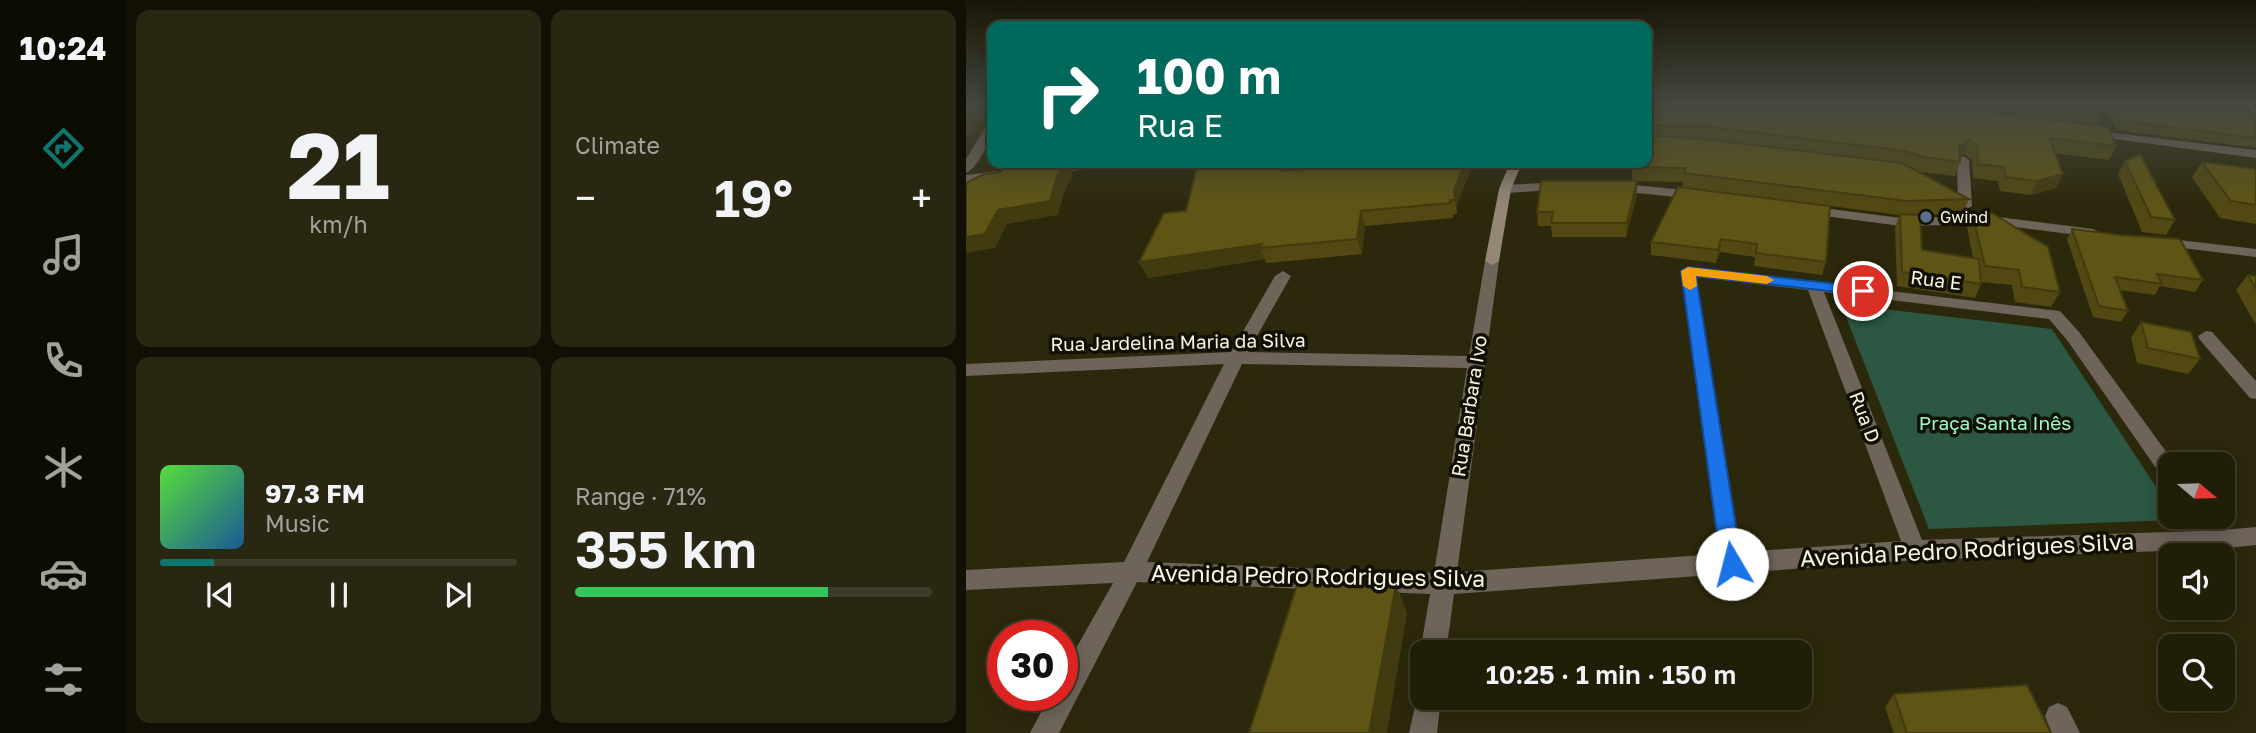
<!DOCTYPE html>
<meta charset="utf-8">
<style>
body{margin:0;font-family:"Golos Text",sans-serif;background:#292712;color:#f1f3f6;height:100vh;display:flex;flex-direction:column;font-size:26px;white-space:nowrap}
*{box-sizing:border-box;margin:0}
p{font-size:23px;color:#a2a29c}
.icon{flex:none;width:38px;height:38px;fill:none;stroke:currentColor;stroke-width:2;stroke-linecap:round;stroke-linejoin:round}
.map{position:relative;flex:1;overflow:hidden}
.sheet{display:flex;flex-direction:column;gap:10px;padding:10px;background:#121004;width:840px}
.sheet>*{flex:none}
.hud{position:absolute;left:21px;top:21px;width:665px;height:147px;border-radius:14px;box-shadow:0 4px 18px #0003,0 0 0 2px #3e3c29;background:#00695c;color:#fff;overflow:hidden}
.needle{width:46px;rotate:109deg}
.fabs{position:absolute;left:1192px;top:452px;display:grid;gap:14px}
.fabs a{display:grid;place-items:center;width:77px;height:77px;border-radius:14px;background:#211e08;box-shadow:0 4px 18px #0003,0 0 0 2px #3e3c29;font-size:35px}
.speed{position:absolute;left:21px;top:620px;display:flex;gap:14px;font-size:35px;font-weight:700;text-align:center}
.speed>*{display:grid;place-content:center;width:91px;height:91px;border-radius:50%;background:#211e08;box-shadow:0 4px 18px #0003,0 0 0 2px #3e3c29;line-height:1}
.speed .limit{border:10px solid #d22;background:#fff;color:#111}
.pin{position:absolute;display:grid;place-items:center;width:60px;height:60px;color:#fff;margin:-30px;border:4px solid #fff;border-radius:50%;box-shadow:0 2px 7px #0007}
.me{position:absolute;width:77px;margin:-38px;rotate:352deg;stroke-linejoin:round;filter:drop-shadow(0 0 5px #0008)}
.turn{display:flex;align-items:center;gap:24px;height:147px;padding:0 35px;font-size:32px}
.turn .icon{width:91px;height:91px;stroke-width:2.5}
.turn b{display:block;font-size:49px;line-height:60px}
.big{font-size:52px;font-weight:600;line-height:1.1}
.sheet .tile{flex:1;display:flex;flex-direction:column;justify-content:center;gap:10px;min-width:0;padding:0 24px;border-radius:14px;background:#292712}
.sheet .dial{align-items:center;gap:0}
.dial b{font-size:91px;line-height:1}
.song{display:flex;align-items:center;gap:21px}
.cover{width:84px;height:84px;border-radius:10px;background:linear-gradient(135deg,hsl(110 70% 55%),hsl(210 70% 35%))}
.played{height:7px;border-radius:4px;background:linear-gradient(90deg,#0f766e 15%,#3e3c29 15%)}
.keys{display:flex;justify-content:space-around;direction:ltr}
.heat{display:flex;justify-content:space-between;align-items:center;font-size:38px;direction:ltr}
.charge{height:10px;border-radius:5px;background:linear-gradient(90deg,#34c759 71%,#3e3c29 0)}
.sheet .tiles{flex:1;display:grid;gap:10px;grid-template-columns:repeat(2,1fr)}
.trip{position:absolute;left:444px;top:640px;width:402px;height:70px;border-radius:14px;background:#211e08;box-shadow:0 4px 18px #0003,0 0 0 2px #3e3c29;font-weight:600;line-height:70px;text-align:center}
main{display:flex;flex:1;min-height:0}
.dock{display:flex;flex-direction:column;width:126px;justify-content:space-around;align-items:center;background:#0d0c03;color:#a2a29c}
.dock .icon{width:49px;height:49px}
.dock .current{color:#0f766e}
.dock b{font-size:32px;color:#f1f3f6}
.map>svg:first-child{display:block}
</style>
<main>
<nav class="dock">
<b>10:24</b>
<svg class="icon current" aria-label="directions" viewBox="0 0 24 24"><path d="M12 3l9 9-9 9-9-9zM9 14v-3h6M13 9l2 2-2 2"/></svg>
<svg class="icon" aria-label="music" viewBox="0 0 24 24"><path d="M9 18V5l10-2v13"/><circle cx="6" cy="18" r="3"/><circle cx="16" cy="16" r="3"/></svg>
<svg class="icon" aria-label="phone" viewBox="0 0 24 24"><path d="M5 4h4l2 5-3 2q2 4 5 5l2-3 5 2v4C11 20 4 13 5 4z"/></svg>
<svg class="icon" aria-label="climate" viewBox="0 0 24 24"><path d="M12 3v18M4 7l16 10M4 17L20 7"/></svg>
<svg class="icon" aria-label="car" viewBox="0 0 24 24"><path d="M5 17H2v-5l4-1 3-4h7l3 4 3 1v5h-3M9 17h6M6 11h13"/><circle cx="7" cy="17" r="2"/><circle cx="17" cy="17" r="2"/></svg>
<svg class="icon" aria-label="filters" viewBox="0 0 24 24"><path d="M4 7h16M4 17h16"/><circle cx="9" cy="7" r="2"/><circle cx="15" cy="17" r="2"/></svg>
</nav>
<section class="sheet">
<div class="tiles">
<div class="tile dial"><b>21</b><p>km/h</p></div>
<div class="tile"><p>Climate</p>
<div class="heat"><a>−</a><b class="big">19°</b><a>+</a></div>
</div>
<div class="tile">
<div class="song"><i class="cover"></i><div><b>97.3 FM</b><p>Music</p></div></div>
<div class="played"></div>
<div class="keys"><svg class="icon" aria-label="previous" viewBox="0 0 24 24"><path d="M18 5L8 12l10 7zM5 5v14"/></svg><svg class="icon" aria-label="pause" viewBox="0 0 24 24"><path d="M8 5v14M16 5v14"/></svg><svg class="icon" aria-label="next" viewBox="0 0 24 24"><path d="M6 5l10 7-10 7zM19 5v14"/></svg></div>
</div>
<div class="tile"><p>Range · 71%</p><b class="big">355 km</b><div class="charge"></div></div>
</div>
</section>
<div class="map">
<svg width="1290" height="733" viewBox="0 0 1290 733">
<rect width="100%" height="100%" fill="#2c280b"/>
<polygon fill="#2b5743" points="875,304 1086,329 1204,508 1204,516 1209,516 1211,520 963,529"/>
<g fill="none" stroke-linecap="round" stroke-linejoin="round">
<g fill="#6e645a" fill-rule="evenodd">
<path d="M26 122C27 136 14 166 0 173V159L22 123Z"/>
<polygon points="1123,130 1290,150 1290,158 1119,135 1117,133"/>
<polygon points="997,156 1003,160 1006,206 999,210 992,206 991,160"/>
<polygon points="112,163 148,163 142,167 80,174 74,170 80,166"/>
<polygon points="31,171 37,175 35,178 0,183 0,175"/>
<polygon points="598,182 604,186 603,189 539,193 533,189 539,185"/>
<polygon points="647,183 730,191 736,195 730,199 642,190 642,184"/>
<polygon points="841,206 935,218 1024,216 1127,229 1134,233 1127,237 1024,224 935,226 836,213 836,207"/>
<polygon points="1196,238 1290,249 1290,257 1191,245 1189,242"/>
<path d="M526 257 533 261 491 572 753 554 715 271 722 267 1094 311 1113 332 1209 464H1204V480L1197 478 1101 340 1083 319 858 292 956 540 1233 531 1224 516H1247L1257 530 1290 527V545L1252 549 949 560 488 594 480 653H457V658L454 653 464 594 171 582 93 733H64L84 695H96V673L147 583 0 590V570L158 562 258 364 0 376V364L265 352 309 276 317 271 325 276 282 352 503 356 519 261ZM730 277 842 290 935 541 775 552ZM276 364 501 368 468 573 181 562Z"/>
<polygon points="1240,331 1246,332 1290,381 1290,399 1284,398 1234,340 1232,336"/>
<polygon points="457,687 457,698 475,698 471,733 443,733 453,689"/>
<polygon points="1092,703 1101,707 1114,733 1086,733 1079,716 1083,707"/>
</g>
<g fill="#958676" fill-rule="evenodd">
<polygon points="1277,102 1287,102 1290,115"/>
<polygon points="544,163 556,163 545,189 533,261 526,265 519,261 533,189"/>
</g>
</g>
<g fill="#514812">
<polygon points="681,102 1133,102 1137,112 1131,126 1150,146 1143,160 1089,153 1097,174 1090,188 1065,195 1034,191 1032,181 1007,178 1006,160 998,154 994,157 994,162 989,176 954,172 947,169 1003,199 997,214 954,215 956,250 1007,258 1001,227 1006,213 1094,292 1085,307 1049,302 1046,285 1015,282 1015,284 1009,298 931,286 929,228 933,215 717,187 717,182 666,181 666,163 681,163"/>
<polygon points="1142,102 1276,102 1290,118 1290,148 1151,130 1140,106"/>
<polygon points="1159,161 1209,220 1200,235 1176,232 1152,174"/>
<polygon points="1236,162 1290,169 1290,224 1254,218 1226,177"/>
<polygon points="330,163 327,170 507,163 491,205 491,214 487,215 487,218 399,226 396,254 300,263 299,259 182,278 173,262 220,211"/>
<polygon points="712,187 860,262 856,275 788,266 789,257 754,252 750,263 685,255 685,242"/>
<polygon points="671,195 660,237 586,237 585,226 572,226 571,212"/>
<polygon points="1106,229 1237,280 1229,292 1194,286 1189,295 1154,290 1162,311 1155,322 1127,317 1101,239"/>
<polygon points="1282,275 1290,276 1290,325 1270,290"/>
<polygon points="1175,322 1234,359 1222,374 1171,363 1165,338"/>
<polygon points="928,694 1085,733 928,733 919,707"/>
</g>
<g fill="#423b0f">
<polygon points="8,102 21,102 13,122 9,123 5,134 0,135 0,112"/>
<polygon points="1003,140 998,154 988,160 993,146"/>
<polygon points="54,163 92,163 56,166"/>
<polygon points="98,163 101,163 107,174 98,193 92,215 41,224 29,248 0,253 0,237 32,210"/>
<polygon points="319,163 330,163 321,185 316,171"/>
<polygon points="499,163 507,163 491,205 491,214 488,190"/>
<polygon points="1097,174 1090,188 1065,195 1071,181"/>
<polygon points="671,181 671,195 660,237 661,223"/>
<polygon points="395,211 399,226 396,254 391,239"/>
<polygon points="755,239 754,252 750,263 752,250"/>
<polygon points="296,244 294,248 299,259 182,278 173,262"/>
<polygon points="430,585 441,613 421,733 403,733"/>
</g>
<g fill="#5e5415" stroke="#423b0f" stroke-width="2">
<polygon points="0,102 8,102 5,110 1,110 0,112"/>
<polygon points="681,102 944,102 1142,127 1150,146 1083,138 1097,174 1071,181 1040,177 1038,167 1012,164 1011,146 1003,140 993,146 994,162 958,157 939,151 737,126 681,125"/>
<polygon points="1051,102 1133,102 1137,112"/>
<polygon points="1147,102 1276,102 1290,118 1290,138 1156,121"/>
<polygon points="681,133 681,135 737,139 936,163 1003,199 940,201 718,173 720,168 666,167 666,163 681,163"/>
<polygon points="1174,154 1209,220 1185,217 1159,161"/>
<polygon points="1236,162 1290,169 1290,205 1265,201"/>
<polygon points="79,163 98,163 90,179 84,201 32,210 19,234 0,237 0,185 2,182 18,174 35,172 38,167"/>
<polygon points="232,163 319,163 316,171 386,166 387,163 499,163 488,190 489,200 484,200 484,203 395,211 391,239 294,248 296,244 173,262 198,213 220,211"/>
<polygon points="575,181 671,181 661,223 585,223 587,212 571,212"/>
<polygon points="712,187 864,206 860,262 790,253 791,244 755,239 752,250 685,242"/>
<polygon points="1024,212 1082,247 1094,292 1056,287 1053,270 1019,266 1006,213"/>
<polygon points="934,214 954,215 956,250 1013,259 1015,284 936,272"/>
<polygon points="1106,229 1154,235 1214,239 1237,280 1191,274 1196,284 1149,277 1162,311 1133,306"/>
<polygon points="1282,275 1290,276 1290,289"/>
<polygon points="1175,322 1225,332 1234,359 1182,348"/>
<polygon points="332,582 430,585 403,733 283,733"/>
<polygon points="1061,685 1085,733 941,733 928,694"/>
</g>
<linearGradient id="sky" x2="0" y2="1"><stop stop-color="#181606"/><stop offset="0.5" stop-color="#45483f"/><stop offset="1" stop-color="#45483f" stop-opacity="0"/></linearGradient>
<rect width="1290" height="205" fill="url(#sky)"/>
<polygon fill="#1a73e8" stroke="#114b97" stroke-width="2" points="722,267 897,287 904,291 897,295 730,276 776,564 773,571 766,573 758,571 755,564 715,271"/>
<polygon fill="#f59e0b" points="722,267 801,276 808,280 801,284 730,276 731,286 724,290 717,286 715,271"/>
<circle fill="#5c6f8a" stroke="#121005" stroke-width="2.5" cx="960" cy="217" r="7"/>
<g text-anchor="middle" stroke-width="7" stroke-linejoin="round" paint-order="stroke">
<g font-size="16" fill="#f8f5e4" stroke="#121005" text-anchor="start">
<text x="974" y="223">Gwind</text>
</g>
<g font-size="19" fill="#f8f5e4" stroke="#121005">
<text transform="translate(970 280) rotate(7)" y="7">Rua E</text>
<text transform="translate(212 342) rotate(-1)" y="7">Rua Jardelina Maria da Silva</text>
<text transform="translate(503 406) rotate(-81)" y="7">Rua Barbara Ivo</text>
<text transform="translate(899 417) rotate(69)" y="7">Rua D</text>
</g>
<g font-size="19" fill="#9bfacc" stroke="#121005">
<text x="1029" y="430">Praça Santa Inês</text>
</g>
<g font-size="23" fill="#f8f5e4" stroke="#121005">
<text transform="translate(1001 550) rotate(-3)" y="8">Avenida Pedro Rodrigues Silva</text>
<text transform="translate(352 576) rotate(1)" y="8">Avenida Pedro Rodrigues Silva</text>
</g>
</g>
</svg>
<div class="fabs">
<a><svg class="needle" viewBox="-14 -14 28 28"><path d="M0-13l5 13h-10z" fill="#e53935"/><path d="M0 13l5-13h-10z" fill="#a2a29c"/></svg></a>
<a><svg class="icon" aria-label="sound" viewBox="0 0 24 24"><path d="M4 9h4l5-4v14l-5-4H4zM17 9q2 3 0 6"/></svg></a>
<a><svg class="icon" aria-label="search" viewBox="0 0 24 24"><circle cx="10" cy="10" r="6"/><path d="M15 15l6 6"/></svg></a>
</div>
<div class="speed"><div class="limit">30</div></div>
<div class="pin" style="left:897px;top:291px;background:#d93025"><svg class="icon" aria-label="arrive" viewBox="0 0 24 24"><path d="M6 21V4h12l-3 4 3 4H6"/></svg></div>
<svg class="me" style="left:766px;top:564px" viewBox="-20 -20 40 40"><circle r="19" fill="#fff"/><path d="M0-13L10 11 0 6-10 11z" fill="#1a73e8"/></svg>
<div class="trip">10:25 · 1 min · 150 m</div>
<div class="hud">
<div class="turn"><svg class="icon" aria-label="right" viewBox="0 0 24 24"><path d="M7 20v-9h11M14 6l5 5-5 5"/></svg><div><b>100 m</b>Rua E</div></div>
</div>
</div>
</main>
